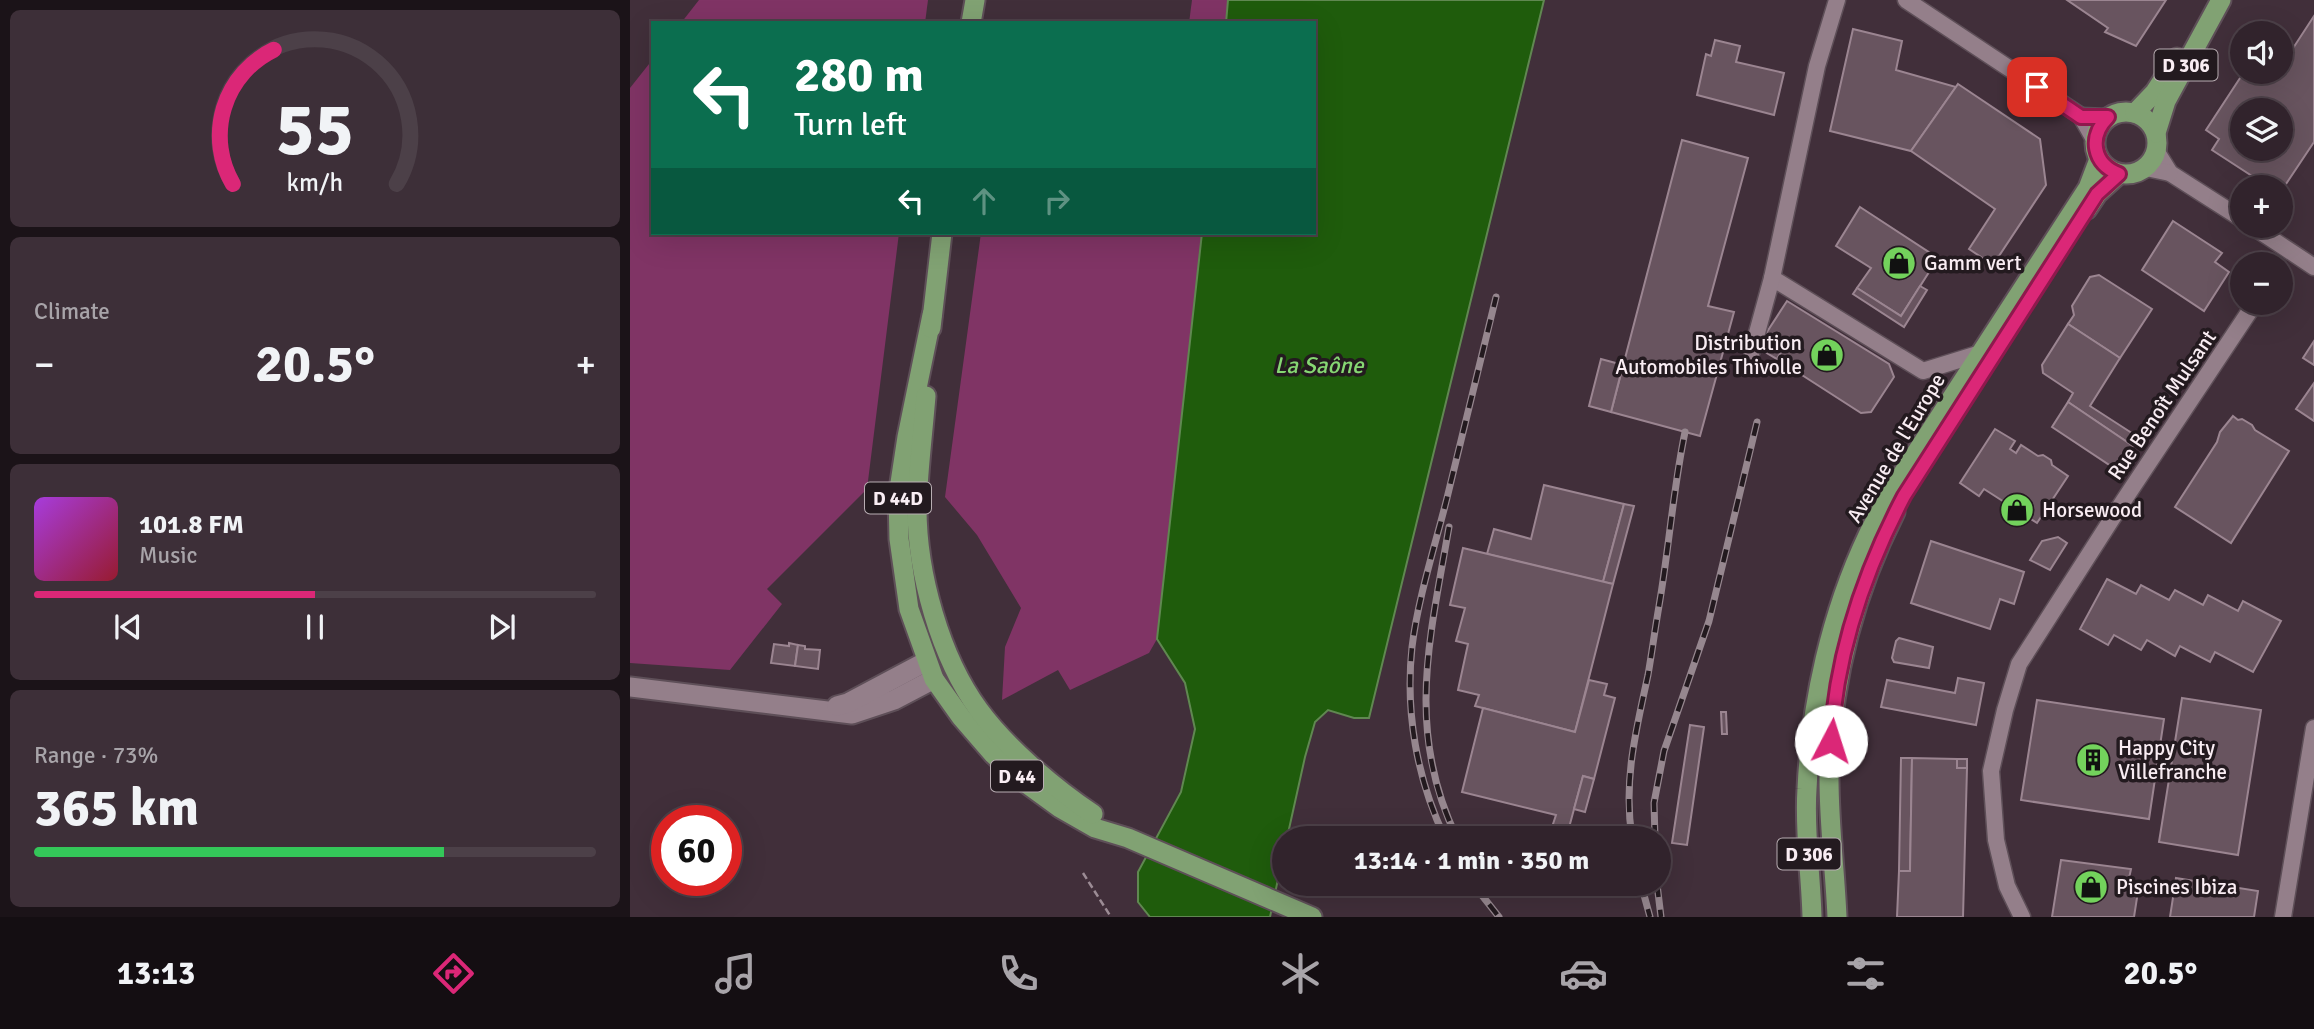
<!DOCTYPE html>
<meta charset="utf-8">
<style>
body{margin:0;font-family:Signika,sans-serif;background:#3d2f38;color:#f1f3f6;height:100vh;display:flex;flex-direction:column;font-size:26px;white-space:nowrap}
*{box-sizing:border-box;margin:0}
p{font-size:23px;color:#a8a4a9}
.icon{flex:none;width:38px;height:38px;fill:none;stroke:currentColor;stroke-width:2;stroke-linecap:round;stroke-linejoin:round}
.map{position:relative;flex:1;overflow:hidden}
.details{display:flex;flex-direction:column;gap:10px;padding:10px;background:#1b1318;width:630px}
.details>*{flex:none}
.banner{position:absolute;left:21px;top:21px;width:665px;height:214px;border-radius:0px;box-shadow:0 7px 28px #0002,0 0 0 2px #4c4048;background:#0b6e4f;color:#fff;overflow:hidden}
.buttons{position:absolute;left:1600px;top:21px;display:grid;gap:14px}
.buttons a{display:grid;place-items:center;width:63px;height:63px;border-radius:50%;background:#31232c;box-shadow:0 7px 28px #0002,0 0 0 2px #4c4048;font-size:35px}
.speed{position:absolute;left:21px;top:805px;display:flex;gap:14px;font-size:35px;font-weight:700;text-align:center}
.speed>*{display:grid;place-content:center;width:91px;height:91px;border-radius:50%;background:#31232c;box-shadow:0 7px 28px #0002,0 0 0 2px #4c4048;line-height:1}
.speed .limit{border:10px solid #d22;background:#fff;color:#111}
.pin{position:absolute;display:grid;place-items:center;width:60px;height:60px;color:#fff;margin:-30px;border-radius:14px;box-shadow:0 4px 10px #0006}
.me{position:absolute;width:77px;margin:-38px;rotate:5deg;stroke-linejoin:round;filter:drop-shadow(0 0 5px #0008)}
.turn{display:flex;align-items:center;gap:24px;height:147px;padding:0 28px;font-size:32px}
.turn .icon{width:91px;height:91px;stroke-width:2.5}
.turn b{display:block;font-size:49px;line-height:60px}
.lanes{display:flex;align-items:center;height:66px;padding:0 28px;background:#0003;justify-content:center;gap:35px;direction:ltr}
.lanes .off{opacity:.35}
.big{font-size:52px;font-weight:700;line-height:1.1}
.details .widget{flex:1;display:flex;flex-direction:column;justify-content:center;gap:10px;min-width:0;padding:0 24px;border-radius:10px;background:#3d2f38}
.details .dial{align-items:center;gap:0}
.dial svg{height:182px;overflow:visible;fill:none;stroke:#4c4048;stroke-width:7;stroke-linecap:round;text-anchor:middle}
.dial text{fill:#f1f3f6;stroke:none}
.song{display:flex;align-items:center;gap:21px}
.cover{width:84px;height:84px;border-radius:10px;background:linear-gradient(135deg,hsl(280 70% 55%),hsl(350 70% 35%))}
.played{height:7px;border-radius:4px;background:linear-gradient(90deg,#db2777 50%,#4c4048 50%)}
.keys{display:flex;justify-content:space-around;direction:ltr}
.heat{display:flex;justify-content:space-between;align-items:center;font-size:38px;direction:ltr}
.charge{height:10px;border-radius:5px;background:linear-gradient(90deg,#34c759 73%,#4c4048 0)}
.trip{position:absolute;left:642px;top:826px;width:399px;height:70px;border-radius:35px;background:#31232c;box-shadow:0 7px 28px #0002,0 0 0 2px #4c4048;font-weight:700;line-height:70px;text-align:center}
.menu{display:flex;height:112px;justify-content:space-around;align-items:center;background:#140e12;color:#a8a4a9}
.menu .icon{width:49px;height:49px}
.menu .active{color:#db2777}
.menu b{font-size:32px;color:#f1f3f6}
main{display:flex;flex:1;min-height:0}
.map>svg:first-child{display:block}
</style>
<main>
<section class="details">
<div class="widget dial"><svg viewBox="0 0 100 80">
<path d="M14 69A42 42 0 1 1 86 69"/>
<path d="M14 69A42 42 0 0 1 32 10" stroke="#db2777"/>
<text x="50" y="56" font-size="32" font-weight="700">55</text>
<text x="50" y="72" font-size="11">km/h</text>
</svg></div>
<div class="widget"><p>Climate</p>
<div class="heat"><a>−</a><b class="big">20.5°</b><a>+</a></div>
</div>
<div class="widget">
<div class="song"><i class="cover"></i><div><b>101.8 FM</b><p>Music</p></div></div>
<div class="played"></div>
<div class="keys"><svg class="icon" aria-label="previous" viewBox="0 0 24 24"><path d="M18 5L8 12l10 7zM5 5v14"/></svg><svg class="icon" aria-label="pause" viewBox="0 0 24 24"><path d="M8 5v14M16 5v14"/></svg><svg class="icon" aria-label="next" viewBox="0 0 24 24"><path d="M6 5l10 7-10 7zM19 5v14"/></svg></div>
</div>
<div class="widget"><p>Range · 73%</p><b class="big">365 km</b><div class="charge"></div></div>
</section>
<div class="map">
<svg width="1684" height="917" viewBox="0 0 1684 917">
<rect width="100%" height="100%" fill="#412f3a"/>
<g fill="#803465">
<polygon points="69,0 298,0 295,23 51,23"/>
<polygon points="562,0 598,0 596,23 559,23"/>
<polygon points="23,59 23,233 269,233 237,489 137,589 152,604 100,670 0,663 0,88"/>
<polygon points="351,233 572,233 527,639 519,653 440,690 428,670 372,700 375,647 391,608 347,535 315,497"/>
</g>
<polygon fill="#1f5c0c" stroke="#608851" stroke-width="2" points="598,0 914,0 739,718 724,718 698,710 685,722 675,757 657,838 654,838 654,851 640,917 520,917 508,902 508,872 551,792 565,729 555,683 527,639 572,233 684,233 684,23 596,23"/>
<g fill="#68545f" stroke="#9b8591" stroke-width="2" fill-rule="evenodd">
<polygon points="1437,0 1536,0 1506,46 1475,32 1478,28"/>
<path d="M1684 16V142L1650 193V187H1639L1582 150 1589 139 1576 130 1614 72H1650V56L1656 59ZM1612 110H1650V149H1612Z"/>
<polygon points="1223,29 1272,41 1266,70 1326,87 1281,151 1200,131"/>
<polygon points="1085,40 1110,46 1106,62 1154,73 1144,115 1067,95 1076,54 1081,56"/>
<polygon points="1328,84 1410,139 1416,185 1363,265 1339,249 1365,209 1281,151"/>
<polygon points="1052,140 1118,158 1078,306 1104,312 1070,436 981,412"/>
<polygon points="1230,207 1308,258 1271,316 1227,288 1241,268 1206,246"/>
<polygon points="1543,221 1592,253 1585,262 1599,272 1574,311 1512,270"/>
<polygon points="1469,275 1522,309 1490,358 1438,324 1444,315 1442,306 1460,277"/>
<polygon points="1290,286 1297,290 1274,327 1223,294 1227,288 1271,316"/>
<polygon points="1157,301 1259,364 1264,377 1241,412 1231,413 1147,359 1152,350 1133,338"/>
<polygon points="1438,324 1490,358 1460,406 1508,437 1503,446 1438,402 1443,393 1413,373 1412,365"/>
<polygon points="1133,338 1152,350 1147,359 1130,349"/>
<polygon points="1684,341 1684,365 1673,358"/>
<polygon points="971,359 993,365 981,412 959,406"/>
<polygon points="1684,383 1684,421 1666,409"/>
<polygon points="1438,402 1503,446 1487,470 1422,427"/>
<polygon points="1603,416 1608,420 1612,419 1622,425 1625,430 1659,451 1601,543 1545,507 1587,442 1590,432"/>
<polygon points="1365,429 1385,441 1380,449 1386,453 1391,445 1408,456 1413,455 1421,460 1422,465 1438,476 1407,523 1354,489 1349,496 1330,483"/>
<polygon points="914,485 994,504 973,582 857,554 864,529 901,539"/>
<polygon points="994,504 1004,506 983,584 973,582"/>
<polygon points="1428,537 1437,543 1420,570 1400,560 1412,541"/>
<polygon points="1301,541 1394,572 1384,604 1370,599 1360,629 1281,603"/>
<polygon points="833,548 983,584 945,732 845,706 849,695 828,690 838,644 826,641 835,608 820,605"/>
<polygon points="1477,579 1506,594 1511,585 1539,600 1545,590 1573,605 1578,595 1608,611 1613,601 1651,621 1623,672 1585,652 1580,662 1550,646 1545,656 1517,640 1511,650 1484,635 1478,645 1450,629"/>
<polygon points="1269,638 1303,647 1299,668 1264,662 1262,658 1266,641"/>
<polygon points="159,643 168,645 165,666 141,663 144,644 159,646"/>
<polygon points="168,645 175,646 175,649 190,650 188,669 165,666"/>
<polygon points="1328,678 1354,683 1346,725 1251,707 1257,680 1325,693"/>
<polygon points="959,680 977,684 974,695 985,698 964,779 953,776 937,835 921,830 926,815 832,792 853,708 945,732"/>
<polygon points="1552,698 1631,710 1608,855 1529,842"/>
<polygon points="1407,700 1534,719 1519,819 1391,800"/>
<polygon points="1091,712 1096,712 1097,734 1092,734"/>
<polygon points="1060,725 1074,727 1057,845 1042,843"/>
<polygon points="1271,758 1282,758 1280,871 1269,871"/>
<polygon points="1282,758 1327,759 1327,768 1337,768 1333,917 1267,917 1269,871 1280,871"/>
<rect x="1327" y="759" width="10" height="9"/>
<polygon points="953,776 964,779 955,812 944,809"/>
<polygon points="921,830 937,835 936,838 919,838"/>
<polygon points="1431,860 1501,869 1498,883 1509,885 1504,917 1422,917"/>
<polygon points="1546,878 1628,891 1624,917 1540,917"/>
</g>
<g fill="none" stroke-linecap="round" stroke-linejoin="round">
<g stroke="#5e4f58" stroke-width="19">
<g id="minor">
<polyline points="1276,0 1451,116 1465,141"/>
<polyline points="1451,116 1478,117"/>
<polyline points="1527,152 1540,173 1612,219"/>
<polyline points="1516,168 1540,173"/>
<polyline points="1622,226 1684,267"/>
<polyline points="1142,278 1293,371 1351,353"/>
<polyline points="1122,351 1142,278 1187,66 1207,0"/>
<polyline points="1392,917 1377,886 1366,840 1361,771 1375,710 1389,664 1494,500 1625,303"/>
<polyline points="1653,917 1684,728"/>
</g>
</g>
<g stroke="#5e4f58" stroke-width="23">
<g id="tertiary">
<polyline points="0,687 222,714 264,700 304,679"/>
<polyline points="207,706 218,703 297,661"/>
</g>
</g>
<g stroke="#5e4f58" stroke-width="23">
<g id="primary">
<polyline points="341,23 345,0"/>
<circle cx="1496" cy="143" r="31"/>
<polyline points="1505,113 1525,92 1547,58"/>
<polyline points="1526,133 1536,101 1591,0"/>
<polyline points="1457,209 1467,194 1489,174"/>
<polyline points="302,315 277,437 268,496 269,539 279,609 304,679 331,717 363,754 390,779 430,808 465,828 498,838 682,917"/>
<polyline points="301,328 312,233"/>
<path d="M296 396C293 433 288 471 287 508 287 573 310 657 349 710 376 747 424 788 463 814"/>
<path d="M1182 917C1181 875 1174 831 1177 789 1181 703 1201 613 1238 535 1246 518 1257 501 1266 484L1458 188 1469 159"/>
<path d="M1207 917C1205 871 1199 825 1199 779 1200 686 1223 595 1265 512"/>
</g>
</g>
<polyline stroke="#9c8c95" stroke-width="2.5" stroke-dasharray="7 3.5" stroke-linecap="butt" points="453,873 481,917"/>
<use href="#minor" stroke="#947f8a" stroke-width="16"/>
<use href="#tertiary" stroke="#947f8a" stroke-width="19"/>
<use href="#primary" stroke="#81a273" stroke-width="19"/>
<g stroke="#96878f" stroke-width="7">
<g id="rail">
<path d="M819 527C800 637 775 731 827 838"/>
<path d="M815 838C787 779 775 713 782 647 788 598 805 546 817 498 833 431 850 364 866 297"/>
<path d="M1002 838C993 780 1006 731 1018 675 1022 652 1025 629 1029 606 1039 548 1043 490 1055 432"/>
<polyline points="1025,838 1024,803 1034,751 1079,621 1127,422"/>
<polyline points="843,884 869,917"/>
<polyline points="1011,884 1020,917"/>
<polyline points="1027,884 1031,917"/>
</g>
</g>
<use href="#rail" stroke="#231a1f" stroke-width="4.5" stroke-dasharray="13" stroke-linecap="butt"/>
</g>
<g fill="none" stroke-linecap="round" stroke-linejoin="round">
<g stroke="#8e194d" stroke-width="18">
<path id="route" d="M1201 741C1206 654 1234 572 1274 496L1467 194 1489 174C1463 164 1458 137 1478 117H1451L1407 87"/>
</g>
<use href="#route" stroke="#db2777" stroke-width="12"/>
</g>
<defs>
<g id="shop-disc" transform="scale(1.75)"><circle r="9.5" fill="#73d25c" stroke="#231a1f"/><path d="M-5-2.5h2.3a2.7 3.5 0 0 1 5.4 0H5L5.5 6h-11ZM-1.5-2.5h3a1.5 2.3 0 0 0-3 0Z" fill="#111"/></g>
<g id="building-disc" transform="scale(1.75)"><circle r="9.5" fill="#73d25c" stroke="#231a1f"/><path d="M-4-6H4V6H1V3H-1V6H-4ZM-2.5-4.3h1.7v1.8h-1.7ZM.8-4.3h1.7v1.8H.8ZM-2.5-1h1.7V.8h-1.7ZM.8-1h1.7V.8H.8Z" fill="#111"/></g>
</defs>
<g fill-rule="evenodd">
<use href="#shop-disc" x="1269" y="263"/>
<use href="#shop-disc" x="1197" y="355"/>
<use href="#shop-disc" x="1387" y="510"/>
<use href="#building-disc" x="1463" y="760"/>
<use href="#shop-disc" x="1461" y="887"/>
</g>
<g text-anchor="middle" stroke-width="7" stroke-linejoin="round" paint-order="stroke">
<g fill="#231a1f" stroke="#b9aeb3" stroke-width="2">
<rect x="1524.5" y="49.5" width="63" height="31" rx="5"/>
<rect x="235" y="482.5" width="66" height="31" rx="5"/>
<rect x="361" y="760.5" width="52" height="31" rx="5"/>
<rect x="1147.5" y="838.5" width="63" height="31" rx="5"/>
</g>
<g font-size="19" font-weight="bold" fill="#f9edf3">
<text x="1556" y="72">D 306</text>
<text x="268" y="505">D 44D</text>
<text x="387" y="783">D 44</text>
<text x="1179" y="861">D 306</text>
</g>
<g font-size="21" fill="#f9edf3" stroke="#231a1f" text-anchor="start">
<text x="1294" y="270">Gamm vert</text>
<text x="1172" y="350" text-anchor="end">Distribution<tspan x="1172" dy="24">Automobiles Thivolle</tspan></text>
<text x="1412" y="517">Horsewood</text>
<text x="1488" y="755">Happy City<tspan x="1488" dy="24">Villefranche</tspan></text>
<text x="1486" y="894">Piscines Ibiza</text>
</g>
<g font-size="21" fill="#f9edf3" stroke="#231a1f">
<text transform="translate(1532 405) rotate(-56)" y="7">Rue Benoît Mulsant</text>
<text transform="translate(1266 448) rotate(-59)" y="7">Avenue de l'Europe</text>
</g>
<g font-size="23" font-style="italic" fill="#86d773" stroke="#231a1f">
<text x="689" y="373">La Saône</text>
</g>
</g>
</svg>
<div class="buttons">
<a><svg class="icon" aria-label="sound" viewBox="0 0 24 24"><path d="M4 9h4l5-4v14l-5-4H4zM17 9q2 3 0 6"/></svg></a>
<a><svg class="icon" aria-label="layers" viewBox="0 0 24 24"><path d="M12 4l9 5-9 5-9-5zM3 14l9 5 9-5"/></svg></a>
<a>+</a>
<a>−</a>
</div>
<div class="speed"><div class="limit">60</div></div>
<div class="pin" style="left:1407px;top:87px;background:#d93025"><svg class="icon" aria-label="arrive" viewBox="0 0 24 24"><path d="M6 21V4h12l-3 4 3 4H6"/></svg></div>
<svg class="me" style="left:1201px;top:741px" viewBox="-20 -20 40 40"><circle r="19" fill="#fff"/><path d="M0-13L10 11 0 6-10 11z" fill="#db2777"/></svg>
<div class="trip">13:14 · 1 min · 350 m</div>
<div class="banner">
<div class="turn"><svg class="icon" aria-label="left" viewBox="0 0 24 24"><path d="M17 20v-9H6M10 6l-5 5 5 5"/></svg><div><b>280 m</b>Turn left</div></div>
<div class="lanes"><svg class="icon" aria-label="left" viewBox="0 0 24 24"><path d="M17 20v-9H6M10 6l-5 5 5 5"/></svg><svg class="icon off" aria-label="ahead" viewBox="0 0 24 24"><path d="M12 20V5M6 11l6-6 6 6"/></svg><svg class="icon off" aria-label="right" viewBox="0 0 24 24"><path d="M7 20v-9h11M14 6l5 5-5 5"/></svg></div>
</div>
</div>
</main>
<nav class="menu">
<b>13:13</b>
<svg class="icon active" aria-label="directions" viewBox="0 0 24 24"><path d="M12 3l9 9-9 9-9-9zM9 14v-3h6M13 9l2 2-2 2"/></svg>
<svg class="icon" aria-label="music" viewBox="0 0 24 24"><path d="M9 18V5l10-2v13"/><circle cx="6" cy="18" r="3"/><circle cx="16" cy="16" r="3"/></svg>
<svg class="icon" aria-label="phone" viewBox="0 0 24 24"><path d="M5 4h4l2 5-3 2q2 4 5 5l2-3 5 2v4C11 20 4 13 5 4z"/></svg>
<svg class="icon" aria-label="climate" viewBox="0 0 24 24"><path d="M12 3v18M4 7l16 10M4 17L20 7"/></svg>
<svg class="icon" aria-label="car" viewBox="0 0 24 24"><path d="M5 17H2v-5l4-1 3-4h7l3 4 3 1v5h-3M9 17h6M6 11h13"/><circle cx="7" cy="17" r="2"/><circle cx="17" cy="17" r="2"/></svg>
<svg class="icon" aria-label="filters" viewBox="0 0 24 24"><path d="M4 7h16M4 17h16"/><circle cx="9" cy="7" r="2"/><circle cx="15" cy="17" r="2"/></svg>
<b>20.5°</b>
</nav>
